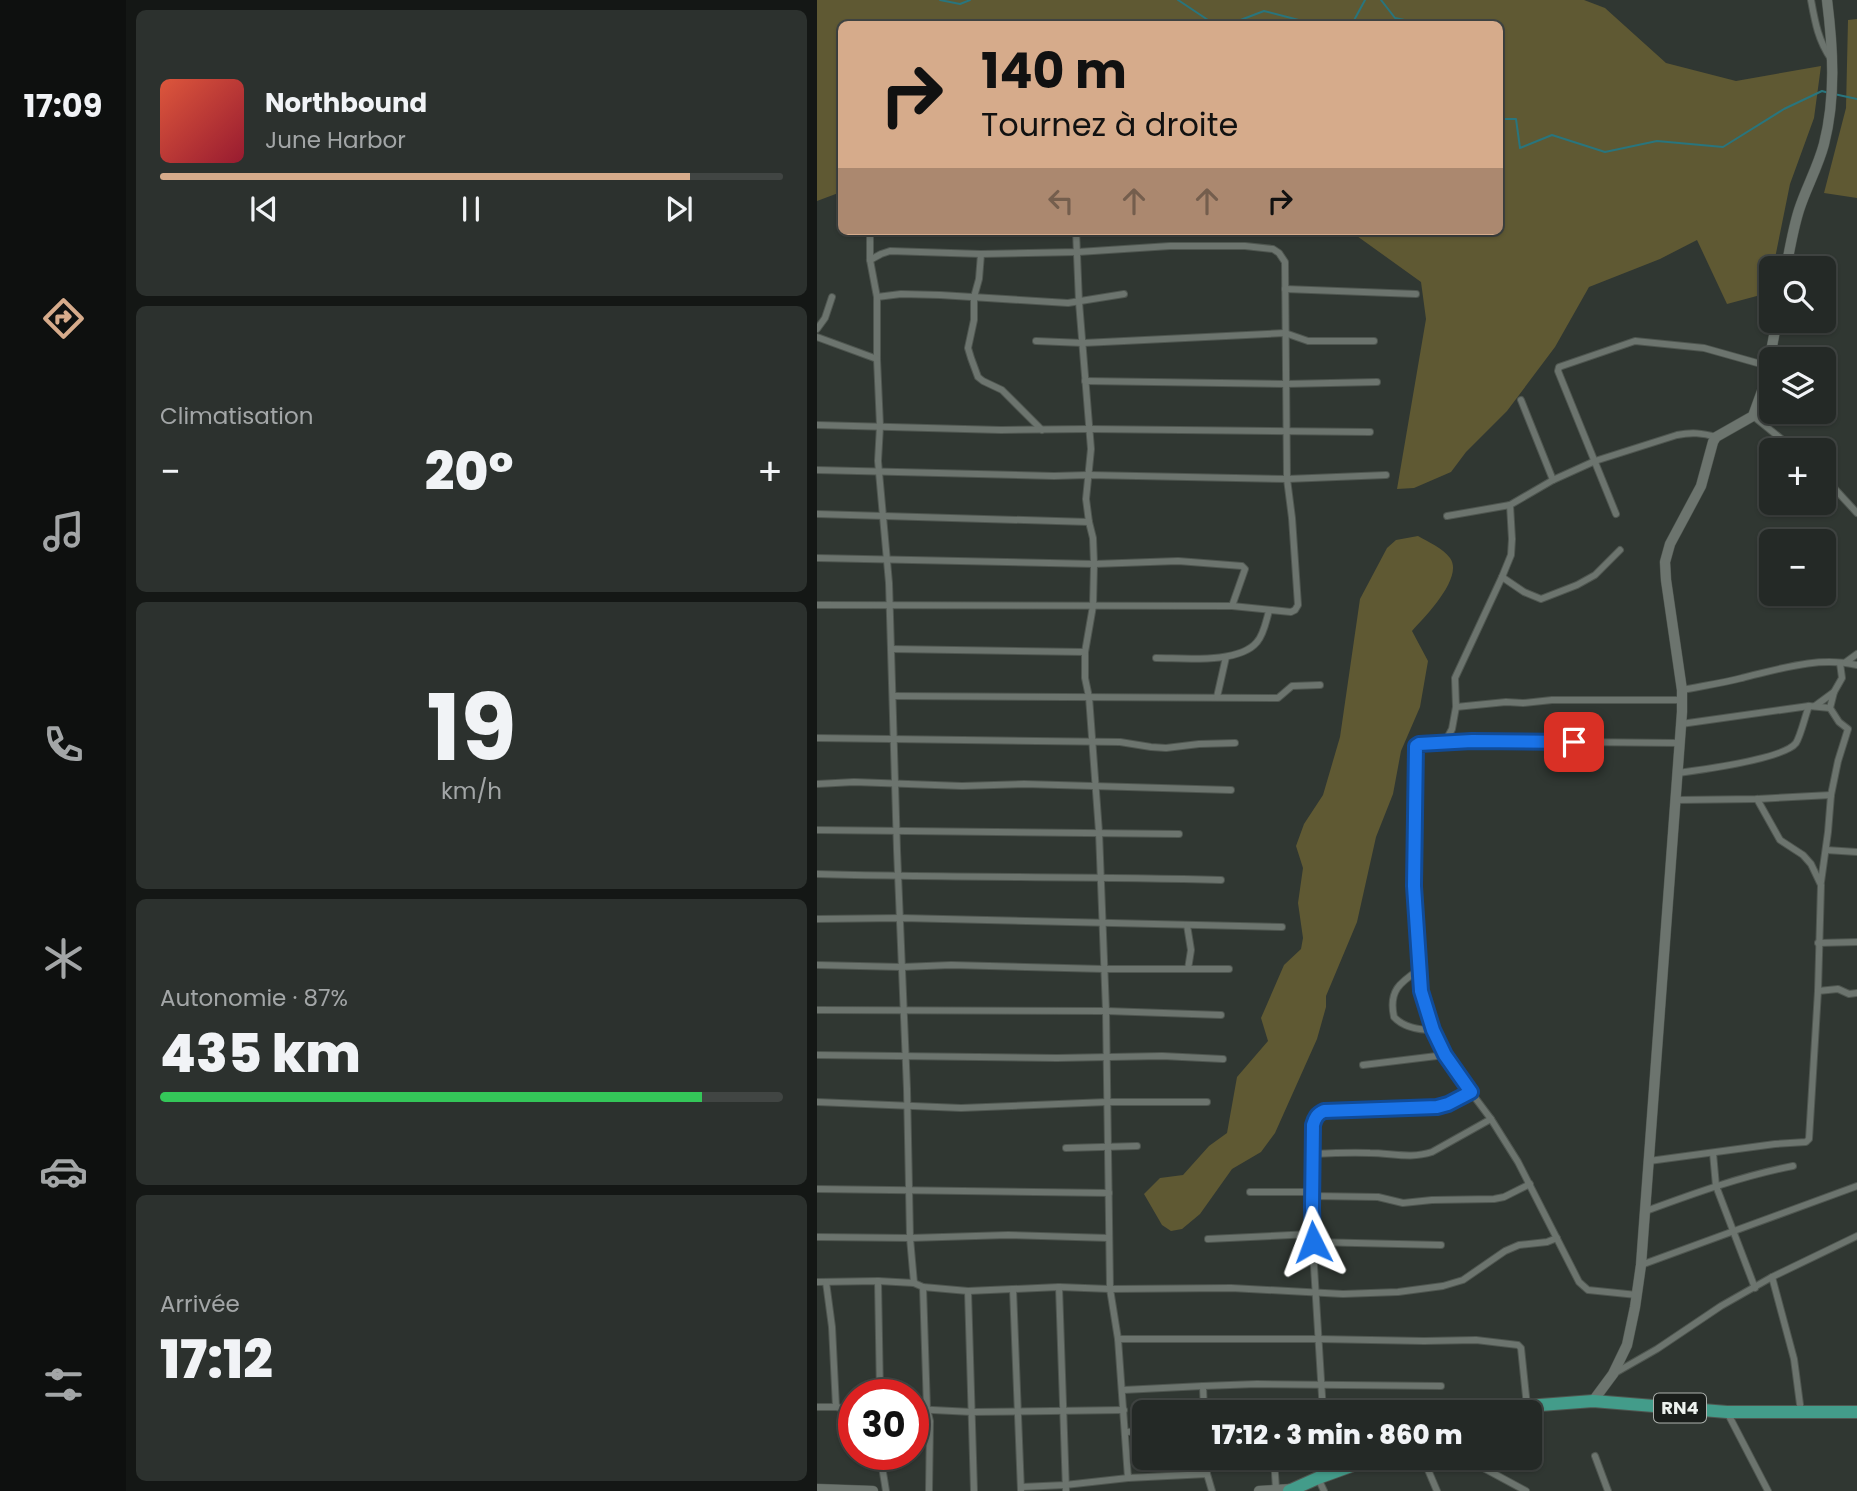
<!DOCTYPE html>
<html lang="fr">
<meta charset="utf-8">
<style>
body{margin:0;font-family:Poppins,sans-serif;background:#2c312e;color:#f1f3f6;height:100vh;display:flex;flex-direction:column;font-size:26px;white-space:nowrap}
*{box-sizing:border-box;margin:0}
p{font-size:23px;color:#a3a6a7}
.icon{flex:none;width:38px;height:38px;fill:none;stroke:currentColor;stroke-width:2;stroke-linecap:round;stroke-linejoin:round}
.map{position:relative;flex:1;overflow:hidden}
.side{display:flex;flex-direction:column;gap:10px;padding:10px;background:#141715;width:691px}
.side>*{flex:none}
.top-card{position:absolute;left:21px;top:21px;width:665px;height:214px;border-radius:10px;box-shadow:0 2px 5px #0004,0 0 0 2px #414543;background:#d6ab8b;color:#111;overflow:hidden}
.tools{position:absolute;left:942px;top:256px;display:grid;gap:14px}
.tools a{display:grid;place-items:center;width:77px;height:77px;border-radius:10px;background:#242926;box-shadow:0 2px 5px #0004,0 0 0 2px #414543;font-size:35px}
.speed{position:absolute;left:21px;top:1379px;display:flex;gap:14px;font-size:35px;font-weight:700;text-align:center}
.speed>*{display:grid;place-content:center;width:91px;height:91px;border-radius:50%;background:#242926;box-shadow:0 2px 5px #0004,0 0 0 2px #414543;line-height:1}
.speed .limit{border:10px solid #d22;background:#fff;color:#111}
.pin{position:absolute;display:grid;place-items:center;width:60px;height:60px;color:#fff;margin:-30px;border-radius:14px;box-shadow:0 4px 10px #0006}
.me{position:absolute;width:77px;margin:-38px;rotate:357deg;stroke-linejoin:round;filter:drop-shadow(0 0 5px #0008)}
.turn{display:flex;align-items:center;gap:24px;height:147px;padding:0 28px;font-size:32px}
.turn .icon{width:91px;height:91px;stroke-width:2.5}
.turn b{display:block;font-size:49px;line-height:60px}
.lanes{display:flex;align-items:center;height:66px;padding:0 28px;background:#0003;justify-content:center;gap:35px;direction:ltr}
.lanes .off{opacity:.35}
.big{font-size:52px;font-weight:800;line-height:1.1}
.side .tile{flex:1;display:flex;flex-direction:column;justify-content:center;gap:10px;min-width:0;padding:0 24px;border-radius:10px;background:#2c312e}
.side .dial{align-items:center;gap:0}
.dial b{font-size:91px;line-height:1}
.song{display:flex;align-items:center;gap:21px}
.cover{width:84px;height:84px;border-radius:10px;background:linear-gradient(135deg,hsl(10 70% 55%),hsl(350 70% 35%))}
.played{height:7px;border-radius:4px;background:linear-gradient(90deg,#d6ab8b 85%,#414543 85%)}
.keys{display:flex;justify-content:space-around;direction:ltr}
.heat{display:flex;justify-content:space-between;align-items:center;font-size:38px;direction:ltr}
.charge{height:10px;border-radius:5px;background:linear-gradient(90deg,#34c759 87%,#414543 0)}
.trip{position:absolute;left:315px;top:1400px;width:410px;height:70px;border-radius:10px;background:#242926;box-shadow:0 2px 5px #0004,0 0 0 2px #414543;font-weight:800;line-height:70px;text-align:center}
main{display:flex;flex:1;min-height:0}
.dock{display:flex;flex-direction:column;width:126px;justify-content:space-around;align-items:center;background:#0e100f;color:#a3a6a7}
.dock .icon{width:49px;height:49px}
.dock .active{color:#d6ab8b}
.dock b{font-size:32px;color:#f1f3f6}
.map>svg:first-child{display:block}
</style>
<main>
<nav class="dock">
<b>17:09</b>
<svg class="icon active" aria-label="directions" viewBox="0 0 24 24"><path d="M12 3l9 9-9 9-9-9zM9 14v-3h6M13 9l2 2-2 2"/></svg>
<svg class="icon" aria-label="music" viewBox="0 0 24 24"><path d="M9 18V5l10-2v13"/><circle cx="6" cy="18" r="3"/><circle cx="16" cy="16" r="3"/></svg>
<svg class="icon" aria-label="phone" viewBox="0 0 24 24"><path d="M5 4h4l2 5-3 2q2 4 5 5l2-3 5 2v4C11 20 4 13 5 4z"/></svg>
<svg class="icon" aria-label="climate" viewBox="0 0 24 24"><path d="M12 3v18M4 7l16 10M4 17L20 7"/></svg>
<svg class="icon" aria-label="car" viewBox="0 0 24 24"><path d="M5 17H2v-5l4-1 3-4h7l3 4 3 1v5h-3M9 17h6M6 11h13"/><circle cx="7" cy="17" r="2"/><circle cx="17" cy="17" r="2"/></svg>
<svg class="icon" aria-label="filters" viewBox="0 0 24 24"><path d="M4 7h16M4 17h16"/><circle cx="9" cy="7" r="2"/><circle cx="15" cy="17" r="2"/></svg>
</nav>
<section class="side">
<div class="tile">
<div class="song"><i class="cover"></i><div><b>Northbound</b><p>June Harbor</p></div></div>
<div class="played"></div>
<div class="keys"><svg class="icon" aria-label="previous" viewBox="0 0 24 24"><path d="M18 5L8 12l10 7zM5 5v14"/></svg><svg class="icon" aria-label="pause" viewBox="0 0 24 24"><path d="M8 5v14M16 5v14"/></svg><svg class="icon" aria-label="next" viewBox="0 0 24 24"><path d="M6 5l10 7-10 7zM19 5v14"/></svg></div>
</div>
<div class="tile"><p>Climatisation</p>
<div class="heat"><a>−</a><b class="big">20°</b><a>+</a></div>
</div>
<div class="tile dial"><b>19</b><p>km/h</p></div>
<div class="tile"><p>Autonomie · 87%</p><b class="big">435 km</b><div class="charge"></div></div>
<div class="tile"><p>Arrivée</p><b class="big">17:12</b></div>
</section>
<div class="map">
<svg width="1040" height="1491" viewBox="0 0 1040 1491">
<rect width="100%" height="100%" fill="#303732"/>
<g fill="#5f5933">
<polygon points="0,0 767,0 788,8 849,63 919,81 1004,66 997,118 973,184 956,268 954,268 951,293 910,304 880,240 843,259 772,287 738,347 690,411 649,452 634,472 597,488 580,489 609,319 604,282 533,231 682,231 682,24 24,24 24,192 0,201"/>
<polygon points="1040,19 1040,198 1007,193 1029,108 1031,20"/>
<path d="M601 536C611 542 626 548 633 558 647 577 609 616 595 631L611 661 603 707 584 751 576 794 559 837 540 922 509 996V1007L500 1039 458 1133 444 1152 415 1169 383 1214 365 1229 354 1231 345 1225 327 1194 343 1178 366 1175 392 1146 410 1133 420 1077 451 1041 444 1018 467 965 484 949 486 938 481 903 486 868 479 846 487 824 506 795 523 737 543 599 570 548 579 540Z"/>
</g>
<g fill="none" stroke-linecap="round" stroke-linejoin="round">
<g stroke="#29757d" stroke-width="2">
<polyline points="123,0 143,4 153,0"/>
<polyline points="361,0 397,24"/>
<polyline points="564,0 578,18 607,24"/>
<polyline points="413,24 447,11 497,24"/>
<polyline points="535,24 548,0"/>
<polyline points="1017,94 1040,99"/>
<polyline points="682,119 699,119 703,148 735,135 788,152 840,141 906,147 967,109 1005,91 1012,93"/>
</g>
<g stroke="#4f5650" stroke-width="8">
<g id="street">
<path d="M994 0C998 22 1001 40 1014 59"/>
<polyline points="53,231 53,260 60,297 60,359 63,426 61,461 72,583 80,850 90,1089 93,1238 97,1283"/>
<polyline points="259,231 262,302 274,449 269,499 272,522 276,538 277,564 276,606 268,652 268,678 272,697 282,832 289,1011 293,1289 301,1339"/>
<polyline points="164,254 162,279 157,297 157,320 151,348 154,358 161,377 166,381 185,390 225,430"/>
<polyline points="468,289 599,294"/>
<polyline points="60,297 84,294 123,295 251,303 307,294"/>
<polyline points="0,329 8,318 15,297"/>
<polyline points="0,337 60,359"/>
<polyline points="219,341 266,343 468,333 491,341 557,341"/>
<polyline points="268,381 468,384 560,382"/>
<polyline points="704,400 736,480"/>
<polyline points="936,416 978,450"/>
<polyline points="0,425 184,430 272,429 553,432"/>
<polyline points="0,470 237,476 271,475 470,479 569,475"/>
<polyline points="1006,476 1040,513"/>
<polyline points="693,505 695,539 694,555 685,577 638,678 639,707 689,702 706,703 735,700 865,700"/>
<polyline points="0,514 272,522"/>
<polyline points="799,514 741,371 742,367 818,341 887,348 951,366"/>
<path d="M630 516 693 505 736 480 778 461 860 435C875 432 885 433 899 437"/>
<polyline points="0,558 277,564 361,561 425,566 428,569 415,606"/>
<polyline points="685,577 707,592 724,599 760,585 778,575 803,550"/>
<polyline points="0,605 415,606 474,612 478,610 481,605 475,518 470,479 468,262 462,253 456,249 428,246 353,246 261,252 164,254 73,251 64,254 53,260"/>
<polyline points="74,649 268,652"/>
<path d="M339 658C367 658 422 664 440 642 447 634 449 621 452 611"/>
<polyline points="1029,662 1040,654"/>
<path d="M865 690C885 686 906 683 925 678 963 669 1001 656 1040 665"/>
<polyline points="76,696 452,698 461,698 475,686 503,685"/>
<polyline points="400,697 409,657"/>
<polyline points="998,706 1017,692"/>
<polyline points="864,724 992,706 1013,708"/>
<polyline points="0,738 303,742 334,747 349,748 382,744 418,743"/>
<polyline points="628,742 635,729 639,707"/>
<path d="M861 773C883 770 967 759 979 743 984 735 988 716 992 706"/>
<polyline points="0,784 37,782 145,786 207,784 414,790"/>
<polyline points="859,800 940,799 1014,795"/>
<polyline points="0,830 362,834"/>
<polyline points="1009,850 1040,852"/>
<path d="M0 874C135 878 269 876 404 880"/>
<polyline points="1004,882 1011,832 1014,795 1021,761 1031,729 1022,722 1013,708 1017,692 1025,678 1023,663"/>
<polyline points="0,919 84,918 465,927"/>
<polyline points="370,925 374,950 371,969"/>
<polyline points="1001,943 1040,942"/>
<polyline points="0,965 85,967 134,965 287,969 412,969"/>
<path d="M603 969C584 982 571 990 577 1017 587 1028 602 1030 616 1030"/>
<polyline points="1001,991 1021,989 1032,994 1040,993"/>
<polyline points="0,1010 289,1011 404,1015"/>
<polyline points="0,1055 240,1058 345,1056 406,1059"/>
<polyline points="546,1065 628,1055"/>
<polyline points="0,1102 144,1108 290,1102 390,1102"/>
<polyline points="249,1148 320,1146"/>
<polyline points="896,1153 899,1186 938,1288"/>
<path d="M496 1154C515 1153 534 1152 553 1153 574 1153 594 1159 615 1152L674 1119"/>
<polyline points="832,1161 958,1144 989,1142 992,1139 1001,991 1004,885 994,864 986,855 963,840 940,799"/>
<polyline points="0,1189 292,1193"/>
<polyline points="433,1192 495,1192"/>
<polyline points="495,1196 561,1197 586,1203 615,1200 677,1199 687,1197 713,1184"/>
<path d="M829 1211C878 1193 925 1176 976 1166"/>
<polyline points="0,1237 93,1238 191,1235 292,1238"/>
<polyline points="391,1239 495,1234"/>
<polyline points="496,1242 624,1245"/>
<polyline points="824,1265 1040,1186"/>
<polyline points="955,1277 977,1359 984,1412"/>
<polyline points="61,1281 63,1395"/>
<polyline points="0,1282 61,1281 97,1283 106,1287 151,1291 242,1287 293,1289 414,1288 526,1294 581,1292 626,1286 646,1280 688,1251 702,1245 730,1242 740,1238"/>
<polyline points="9,1282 15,1327 19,1407"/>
<polyline points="106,1287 110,1409 113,1421 112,1491"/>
<polyline points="242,1287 249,1491"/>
<polyline points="196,1289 204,1491"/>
<polyline points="151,1291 157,1491"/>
<polyline points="820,1295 771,1290 762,1282 701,1162 674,1119 635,1067 616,1030 612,1016 604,991 597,886 596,840 599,798 599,746 602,744 655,741 863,743"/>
<polyline points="798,1373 840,1349 904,1306 955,1277 1040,1236"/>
<polyline points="306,1390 386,1386"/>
<polyline points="0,1407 19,1407 37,1410"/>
<polyline points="96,1409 155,1412 307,1410"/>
<polyline points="387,1412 386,1386 440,1384 624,1386"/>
<polyline points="506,1412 495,1234 496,1125 498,1117 507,1111 620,1107 631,1104 654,1092"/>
<polyline points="910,1412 951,1491"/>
<polyline points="309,1432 327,1431"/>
<polyline points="63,1454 69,1491"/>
<polyline points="778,1456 791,1491"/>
<polyline points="389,1458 390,1474"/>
<polyline points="457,1458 459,1489"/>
<polyline points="508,1458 509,1475"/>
<polyline points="606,1458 620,1491"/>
<polyline points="648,1458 709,1491"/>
<polyline points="501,1478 507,1491"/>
<polyline points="204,1487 248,1485 311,1478"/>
<polyline points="395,1491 390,1474 311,1478 301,1339 501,1339 607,1341 659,1340 701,1345 704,1348 710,1406"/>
</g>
</g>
<g stroke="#4f5650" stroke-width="11">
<g id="secondary">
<path d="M969 268C973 248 976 229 982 210 989 188 1001 167 1007 144 1019 97 1016 48 1010 0"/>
<polyline points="776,1401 796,1374 810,1345 818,1307 824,1265 865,712 865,690 849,580 848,562 853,544 884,486 896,442 899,437 936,416 948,383 960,320"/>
<polyline points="0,1489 56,1491"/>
<polyline points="442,1491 475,1489"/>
</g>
</g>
<g stroke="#4f5650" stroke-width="14">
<g id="highway">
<polyline points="688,1412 710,1406 776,1401 910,1412 1040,1412"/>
<polyline points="472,1491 501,1478 556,1458"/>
</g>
</g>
<use href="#street" stroke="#6c746e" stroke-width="6"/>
<use href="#secondary" stroke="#6c746e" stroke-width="10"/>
<use href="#highway" stroke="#439c8a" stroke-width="12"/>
</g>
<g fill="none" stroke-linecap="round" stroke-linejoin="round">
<g stroke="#114b97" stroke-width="18">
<path id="route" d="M496 1242 495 1207 496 1125C498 1118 500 1114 507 1111L620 1107 631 1104 654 1092 628 1055 616 1030 604 991 597 886 599 746 602 744 655 741 757 742"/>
</g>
<use href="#route" stroke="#1a73e8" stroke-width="12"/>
</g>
<g text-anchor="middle" stroke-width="7" stroke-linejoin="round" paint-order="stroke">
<rect fill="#1a1e1b" stroke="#adb2ae" stroke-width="2" x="837" y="1393.5" width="52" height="29" rx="5"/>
<g font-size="18" font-weight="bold" fill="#ecf1ed">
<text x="863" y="1414">RN4</text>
</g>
</g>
</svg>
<div class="tools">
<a><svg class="icon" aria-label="search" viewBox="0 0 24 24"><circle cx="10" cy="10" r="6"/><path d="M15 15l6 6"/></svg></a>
<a><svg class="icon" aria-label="layers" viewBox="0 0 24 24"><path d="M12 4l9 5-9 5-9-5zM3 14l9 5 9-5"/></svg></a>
<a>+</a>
<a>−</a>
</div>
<div class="speed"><div class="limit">30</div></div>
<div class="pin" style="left:757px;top:742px;background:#d93025"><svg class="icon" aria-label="arrive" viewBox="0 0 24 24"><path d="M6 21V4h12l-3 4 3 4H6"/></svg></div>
<svg class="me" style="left:496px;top:1242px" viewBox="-20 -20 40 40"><path d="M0-17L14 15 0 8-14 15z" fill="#1a73e8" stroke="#fff" stroke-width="4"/></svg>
<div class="trip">17:12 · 3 min · 860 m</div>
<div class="top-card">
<div class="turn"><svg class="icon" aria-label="right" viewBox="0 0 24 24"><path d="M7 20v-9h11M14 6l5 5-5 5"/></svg><div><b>140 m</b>Tournez à droite</div></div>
<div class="lanes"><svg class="icon off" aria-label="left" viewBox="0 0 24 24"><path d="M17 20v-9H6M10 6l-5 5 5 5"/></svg><svg class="icon off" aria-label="ahead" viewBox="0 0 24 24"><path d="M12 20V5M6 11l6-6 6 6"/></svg><svg class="icon off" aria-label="ahead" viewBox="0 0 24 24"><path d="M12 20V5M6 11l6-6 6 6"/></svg><svg class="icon" aria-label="right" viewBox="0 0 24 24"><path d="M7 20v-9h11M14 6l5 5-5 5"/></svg></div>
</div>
</div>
</main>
